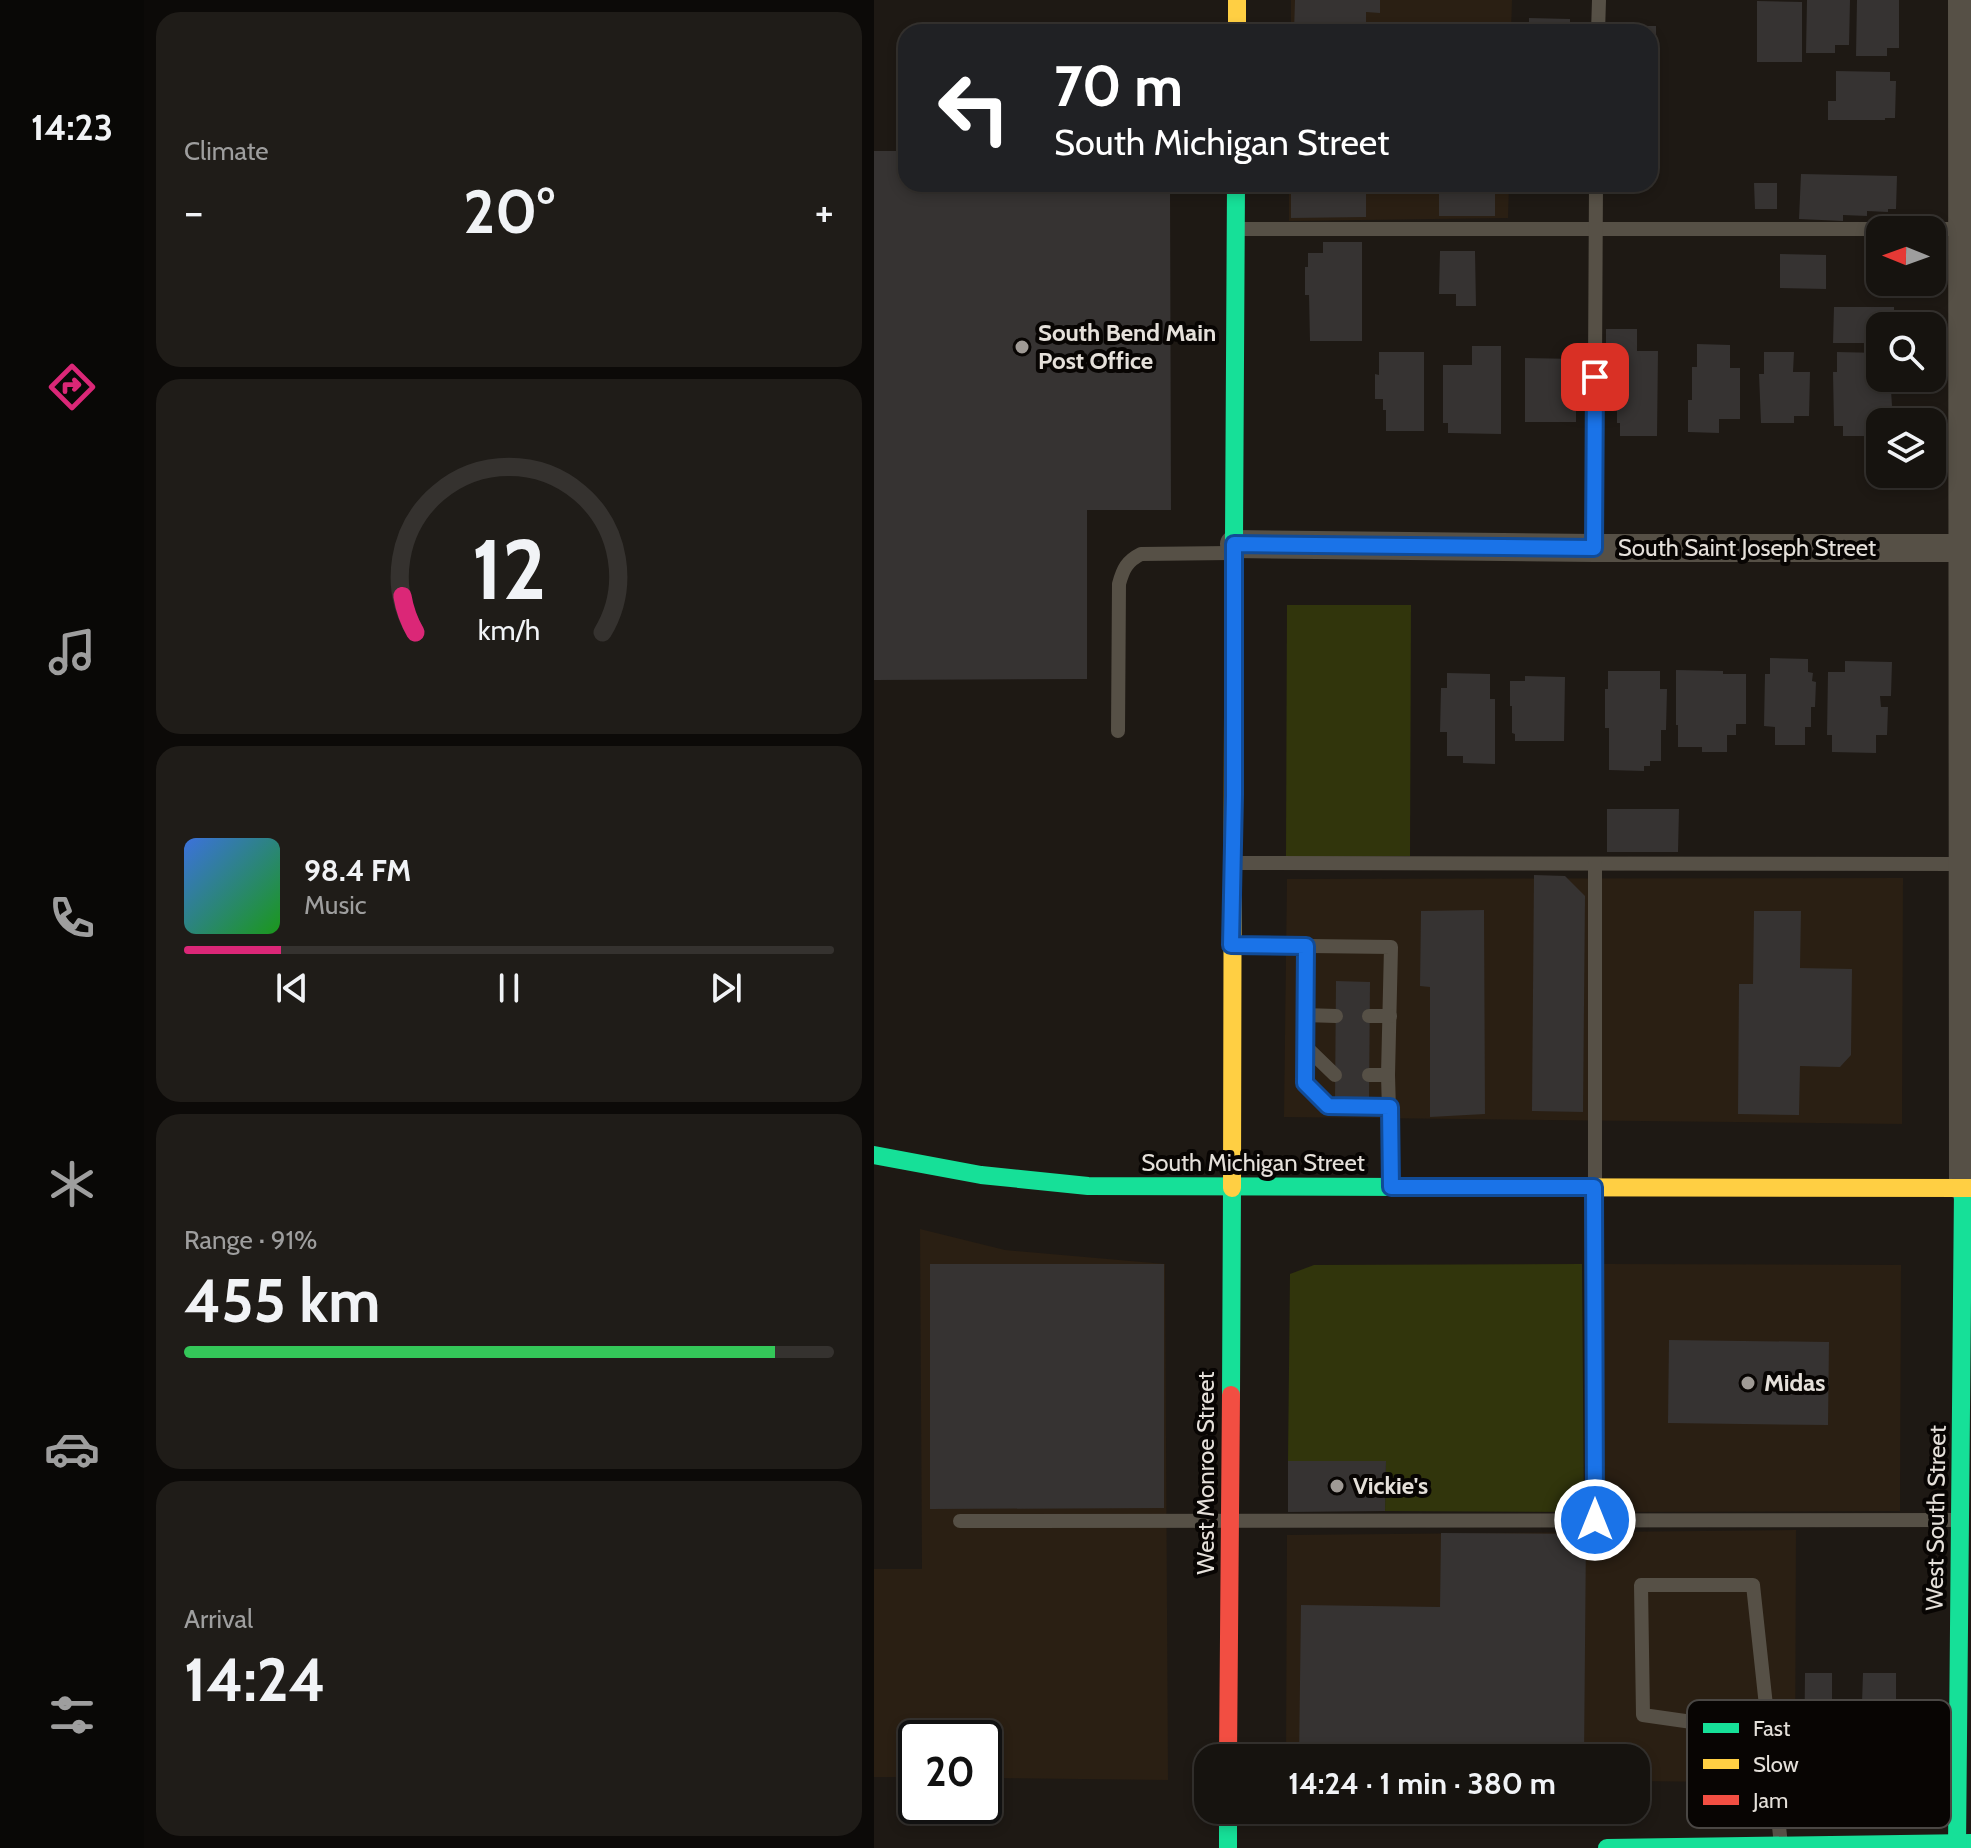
<!DOCTYPE html>
<meta charset="utf-8">
<style>
body{margin:0;font-family:Cabin,sans-serif;background:#1f1c18;color:#f1f3f6;height:100vh;display:flex;flex-direction:column;font-size:30px;white-space:nowrap}
*{box-sizing:border-box;margin:0}
p{font-size:26px;color:#9e9e9e}
.icon{flex:none;width:44px;height:44px;fill:none;stroke:currentColor;stroke-width:2;stroke-linecap:round;stroke-linejoin:round}
.map{position:relative;flex:1;overflow:hidden}
.side{display:flex;flex-direction:column;gap:12px;padding:12px;background:#0c0a08;width:730px}
.side>*{flex:none}
.banner{position:absolute;left:24px;top:24px;width:760px;height:168px;border-radius:24px;box-shadow:0 4px 12px #0003,0 0 0 2px #35322f;background:#202124;color:#fff;overflow:hidden}
.needle{width:52px;rotate:271deg}
.tools{position:absolute;left:992px;top:216px;display:grid;gap:16px}
.tools a{display:grid;place-items:center;width:80px;height:80px;border-radius:16px;background:#16130f;box-shadow:0 4px 12px #0003,0 0 0 2px #35322f;font-size:40px}
.speed{position:absolute;left:24px;top:1720px;display:flex;gap:16px;font-size:40px;font-weight:700;text-align:center}
.speed>*{display:grid;place-content:center;width:104px;height:104px;border-radius:50%;background:#16130f;box-shadow:0 4px 12px #0003,0 0 0 2px #35322f;line-height:1}
.speed .limit{border:4px solid #111;border-radius:12px;background:#fff;color:#111}
.pin{position:absolute;display:grid;place-items:center;width:68px;height:68px;color:#fff;margin:-34px;border-radius:16px;box-shadow:0 4px 12px #0006}
.me{position:absolute;width:88px;margin:-44px;rotate:0deg;stroke-linejoin:round;filter:drop-shadow(0 0 6px #0008)}
.turn{display:flex;align-items:center;gap:28px;height:168px;padding:0 24px;font-size:36px}
.turn .icon{width:104px;height:104px;stroke-width:2.5}
.turn b{display:block;font-size:56px;line-height:68px}
.big{font-size:60px;font-weight:800;line-height:1.1}
.side .tile{flex:1;display:flex;flex-direction:column;justify-content:center;gap:12px;min-width:0;padding:0 28px;border-radius:24px;background:#1f1c18}
.side .dial{align-items:center;gap:0}
.dial svg{height:208px;overflow:visible;fill:none;stroke:#35322f;stroke-width:7;stroke-linecap:round;text-anchor:middle}
.dial text{fill:#f1f3f6;stroke:none}
.song{display:flex;align-items:center;gap:24px}
.cover{width:96px;height:96px;border-radius:12px;background:linear-gradient(135deg,hsl(220 70% 55%),hsl(120 70% 35%))}
.played{height:8px;border-radius:4px;background:linear-gradient(90deg,#db2777 15%,#35322f 15%)}
.keys{display:flex;justify-content:space-around;direction:ltr}
.heat{display:flex;justify-content:space-between;align-items:center;font-size:44px;direction:ltr}
.charge{height:12px;border-radius:6px;background:linear-gradient(90deg,#34c759 91%,#35322f 0)}
.trip{position:absolute;left:320px;top:1744px;width:456px;height:80px;border-radius:24px;background:#16130f;box-shadow:0 4px 12px #0003,0 0 0 2px #35322f;font-weight:800;line-height:80px;text-align:center}
main{display:flex;flex:1;min-height:0}
.menu{display:flex;flex-direction:column;width:144px;justify-content:space-around;align-items:center;background:#090806;color:#9e9e9e}
.menu .icon{width:56px;height:56px}
.menu .on{color:#db2777}
.menu b{font-size:36px;color:#f1f3f6}
.map>svg:first-child{display:block}
</style>
<main>
<nav class="menu">
<b>14:23</b>
<svg class="icon on" aria-label="directions" viewBox="0 0 24 24"><path d="M12 3l9 9-9 9-9-9zM9 14v-3h6M13 9l2 2-2 2"/></svg>
<svg class="icon" aria-label="music" viewBox="0 0 24 24"><path d="M9 18V5l10-2v13"/><circle cx="6" cy="18" r="3"/><circle cx="16" cy="16" r="3"/></svg>
<svg class="icon" aria-label="phone" viewBox="0 0 24 24"><path d="M5 4h4l2 5-3 2q2 4 5 5l2-3 5 2v4C11 20 4 13 5 4z"/></svg>
<svg class="icon" aria-label="climate" viewBox="0 0 24 24"><path d="M12 3v18M4 7l16 10M4 17L20 7"/></svg>
<svg class="icon" aria-label="car" viewBox="0 0 24 24"><path d="M5 17H2v-5l4-1 3-4h7l3 4 3 1v5h-3M9 17h6M6 11h13"/><circle cx="7" cy="17" r="2"/><circle cx="17" cy="17" r="2"/></svg>
<svg class="icon" aria-label="filters" viewBox="0 0 24 24"><path d="M4 7h16M4 17h16"/><circle cx="9" cy="7" r="2"/><circle cx="15" cy="17" r="2"/></svg>
</nav>
<section class="side">
<div class="tile"><p>Climate</p>
<div class="heat"><a>−</a><b class="big">20°</b><a>+</a></div>
</div>
<div class="tile dial"><svg viewBox="0 0 100 80">
<path d="M14 69A42 42 0 1 1 86 69"/>
<path d="M14 69A42 42 0 0 1 9 55" stroke="#db2777"/>
<text x="50" y="56" font-size="32" font-weight="700">12</text>
<text x="50" y="72" font-size="11">km/h</text>
</svg></div>
<div class="tile">
<div class="song"><i class="cover"></i><div><b>98.4 FM</b><p>Music</p></div></div>
<div class="played"></div>
<div class="keys"><svg class="icon" aria-label="previous" viewBox="0 0 24 24"><path d="M18 5L8 12l10 7zM5 5v14"/></svg><svg class="icon" aria-label="pause" viewBox="0 0 24 24"><path d="M8 5v14M16 5v14"/></svg><svg class="icon" aria-label="next" viewBox="0 0 24 24"><path d="M6 5l10 7-10 7zM19 5v14"/></svg></div>
</div>
<div class="tile"><p>Range · 91%</p><b class="big">455 km</b><div class="charge"></div></div>
<div class="tile"><p>Arrival</p><b class="big">14:24</b></div>
</section>
<div class="map">
<svg width="1097" height="1848" viewBox="0 0 1097 1848">
<rect width="100%" height="100%" fill="#1e1914"/>
<g fill="#2a1f13">
<polygon points="417,0 638,0 637,32 417,32"/>
<polygon points="415,184 635,184 634,218 415,221"/>
<polygon points="1029,878 1028,1124 410,1117 413,879"/>
<polygon points="46,1229 131,1250 291,1264 294,1780 110,1778 110,1738 42,1738 42,1777 0,1777 0,1569 48,1569"/>
<polygon points="729,1264 1027,1265 1026,1511 729,1512"/>
<polygon points="922,1530 921,1783 762,1781 762,1758 412,1758 413,1535"/>
</g>
<g fill="#31350c">
<polygon points="413,605 537,605 536,856 412,857"/>
<polygon points="708,1264 710,1512 511,1511 512,1461 414,1461 416,1274 440,1265"/>
</g>
<g fill="#363332">
<polygon points="421,0 506,0 506,13 492,12 492,32 420,32"/>
<polygon points="933,0 976,0 975,45 961,45 961,53 932,53"/>
<polygon points="983,0 1025,0 1025,48 1013,48 1013,56 982,56"/>
<polygon points="883,1 928,2 928,62 883,62"/>
<polygon points="655,18 696,19 696,29 700,29 700,32 651,32 651,29 655,29"/>
<polygon points="758,26 782,26 782,50 786,50 786,71 776,71 776,32 758,32"/>
<polygon points="962,71 1016,72 1016,81 1022,81 1021,118 1011,118 1011,120 954,120 954,101 962,101"/>
<polygon points="0,151 32,151 32,184 296,184 297,510 213,510 213,679 0,680"/>
<polygon points="927,174 1023,176 1022,209 1014,209 1014,212 993,211 993,216 969,215 969,221 925,219"/>
<polygon points="880,183 903,183 903,209 881,209"/>
<polygon points="417,184 492,184 492,217 417,218"/>
<rect x="565" y="184" width="56" height="32"/>
<polygon points="449,242 488,242 488,341 436,341 435,295 431,295 431,267 434,267 434,253 449,253"/>
<polygon points="566,251 601,251 602,306 582,306 582,294 565,294"/>
<polygon points="906,254 952,255 952,289 906,288"/>
<polygon points="960,307 1020,307 1020,326 1006,326 1006,343 959,343"/>
<polygon points="732,329 763,329 763,351 784,351 783,436 746,436 746,423 743,423 743,400 736,400 736,370 744,370 744,357 732,357"/>
<polygon points="823,344 856,345 856,368 866,368 866,419 845,419 845,433 814,432 814,400 818,400 818,367 823,367"/>
<polygon points="598,346 627,346 627,434 574,433 574,423 569,423 569,365 598,365"/>
<polygon points="505,352 550,352 550,431 512,431 512,410 509,410 509,399 501,399 501,374 505,375"/>
<polygon points="890,352 920,352 919,372 936,372 935,416 920,416 920,423 887,423 885,374 890,374"/>
<polygon points="963,352 1006,353 1006,378 1011,378 1011,390 1017,390 1019,422 1006,422 1006,436 969,436 969,426 960,426 959,372 963,372"/>
<polygon points="651,358 702,359 702,422 651,422"/>
<polygon points="896,658 934,659 934,672 939,673 938,681 942,682 941,707 937,707 937,727 931,727 931,745 901,745 901,727 890,726 891,674 896,674"/>
<polygon points="971,661 1018,662 1017,696 1006,696 1007,707 1014,707 1013,735 1002,735 1002,753 958,752 958,735 953,735 954,672 971,672"/>
<polygon points="802,670 849,671 849,674 872,674 872,724 862,724 862,735 853,735 853,752 828,752 828,747 804,747 804,725 802,725"/>
<polygon points="734,671 786,671 786,689 793,689 792,730 787,730 787,761 776,761 776,766 770,766 770,771 735,770 735,728 731,728 731,689 734,689"/>
<polygon points="573,673 616,674 616,699 621,699 621,764 589,763 589,756 573,756 573,732 566,732 567,688 573,688"/>
<polygon points="651,676 691,677 690,741 641,741 641,734 638,733 638,706 636,706 636,681 651,681"/>
<polygon points="733,809 805,809 804,852 733,852"/>
<polygon points="660,875 691,876 711,896 709,1112 658,1111"/>
<polygon points="610,910 611,1114 556,1117 556,987 546,986 547,911"/>
<polygon points="880,911 927,911 926,968 978,969 977,1055 966,1067 926,1066 925,1115 864,1114 865,984 879,984"/>
<polygon points="462,981 496,982 495,1101 461,1100"/>
<polygon points="56,1264 290,1264 290,1508 56,1509"/>
<polygon points="795,1340 955,1342 954,1425 794,1423"/>
<polygon points="414,1461 512,1461 511,1511 414,1512"/>
<polygon points="567,1533 712,1534 710,1758 425,1758 427,1605 566,1607"/>
<polygon points="931,1673 958,1673 958,1702 988,1703 989,1673 1022,1673 1022,1767 930,1766"/>
</g>
<g fill="none" stroke-linecap="round" stroke-linejoin="round">
<g stroke="#565046" stroke-width="14">
<polyline points="724,32 725,0"/>
<polyline points="365,229 1093,229"/>
<polyline points="720,548 722,184"/>
<path d="M244 731 245 584C249 569 253 561 267 554L356 553"/>
<polyline points="363,863 1090,864"/>
<polyline points="361,945 517,947 514,1075 517,1183"/>
<polyline points="432,946 431,1083 454,1106 516,1107"/>
<polyline points="430,1015 462,1016"/>
<polyline points="495,1016 516,1016"/>
<polyline points="430,1045 461,1075"/>
<polyline points="495,1075 514,1075"/>
<polyline points="721,1520 721,864"/>
<polyline points="86,1521 1085,1520"/>
<polyline points="895,1733 769,1715 767,1585 879,1585 907,1845"/>
</g>
<g stroke="#565046" stroke-width="28">
<polyline points="1088,0 1089,1188"/>
<polyline points="360,544 720,548 1097,548"/>
</g>
<g stroke="#16e098" stroke-width="18">
<polyline points="359,714 362,184"/>
<polyline points="0,1155 107,1175 214,1186 533,1187"/>
<polyline points="357,1395 358,1188"/>
<polyline points="354,1810 354,1848"/>
<polyline points="733,1848 1097,1843"/>
<polyline points="1083,1848 1089,1188"/>
</g>
<g stroke="#ffcf43" stroke-width="18">
<polyline points="363,0 363,32"/>
<polyline points="533,1187 1097,1188"/>
<polyline points="358,1188 359,714"/>
</g>
<polyline stroke="#f24e42" stroke-width="18" points="354,1758 357,1395"/>
</g>
<g fill="none" stroke-linecap="round" stroke-linejoin="round">
<g stroke="#114b97" stroke-width="20">
<polyline id="route" points="721,377 720,548 360,544 360,795 357,945 432,946 431,1083 454,1106 516,1107 517,1187 720,1187 721,1520"/>
</g>
<use href="#route" stroke="#1a73e8" stroke-width="14"/>
</g>
<g fill="#9f9a95" stroke="#080503" stroke-width="3">
<circle cx="148" cy="347" r="8"/>
<circle cx="874" cy="1383" r="8"/>
<circle cx="463" cy="1486" r="8"/>
</g>
<g text-anchor="middle" stroke-width="8" stroke-linejoin="round" paint-order="stroke">
<g font-size="24" font-weight="bold" fill="#e5e0da" stroke="#080503" text-anchor="start">
<text x="164" y="341">South Bend Main<tspan x="164" dy="28">Post Office</tspan></text>
<text x="890" y="1391">Midas</text>
<text x="479" y="1494">Vickie's</text>
</g>
<g font-size="24" fill="#e5e0da" stroke="#080503">
<text x="873" y="556">South Saint Joseph Street</text>
<text x="379" y="1171">South Michigan Street</text>
<text transform="translate(332 1473) rotate(-90)" y="8">West Monroe Street</text>
<text transform="translate(1062 1518) rotate(-89)" y="8">West South Street</text>
</g>
</g>
<rect x="813" y="1700" width="264" height="128" rx="12" fill="#080503" stroke="#4a4744" stroke-width="2"/>
<rect x="829" y="1723" width="36" height="10" fill="#16e098"/>
<rect x="829" y="1759" width="36" height="10" fill="#ffcf43"/>
<rect x="829" y="1795" width="36" height="10" fill="#f24e42"/>
<g font-size="22" fill="#e5e0da">
<text x="879" y="1736">Fast</text>
<text x="879" y="1772">Slow</text>
<text x="879" y="1808">Jam</text>
</g>
</svg>
<div class="tools">
<a><svg class="needle" viewBox="-14 -14 28 28"><path d="M0-13l5 13h-10z" fill="#e53935"/><path d="M0 13l5-13h-10z" fill="#9e9e9e"/></svg></a>
<a><svg class="icon" aria-label="search" viewBox="0 0 24 24"><circle cx="10" cy="10" r="6"/><path d="M15 15l6 6"/></svg></a>
<a><svg class="icon" aria-label="layers" viewBox="0 0 24 24"><path d="M12 4l9 5-9 5-9-5zM3 14l9 5 9-5"/></svg></a>
</div>
<div class="speed"><div class="limit">20</div></div>
<div class="pin" style="left:721px;top:377px;background:#d93025"><svg class="icon" aria-label="arrive" viewBox="0 0 24 24"><path d="M6 21V4h12l-3 4 3 4H6"/></svg></div>
<svg class="me" style="left:721px;top:1520px" viewBox="-20 -20 40 40"><circle r="17" fill="#1a73e8" stroke="#fff" stroke-width="3"/><path d="M0-11L8 9 0 5-8 9z" fill="#fff"/></svg>
<div class="trip">14:24 · 1 min · 380 m</div>
<div class="banner">
<div class="turn"><svg class="icon" aria-label="left" viewBox="0 0 24 24"><path d="M17 20v-9H6M10 6l-5 5 5 5"/></svg><div><b>70 m</b>South Michigan Street</div></div>
</div>
</div>
</main>
